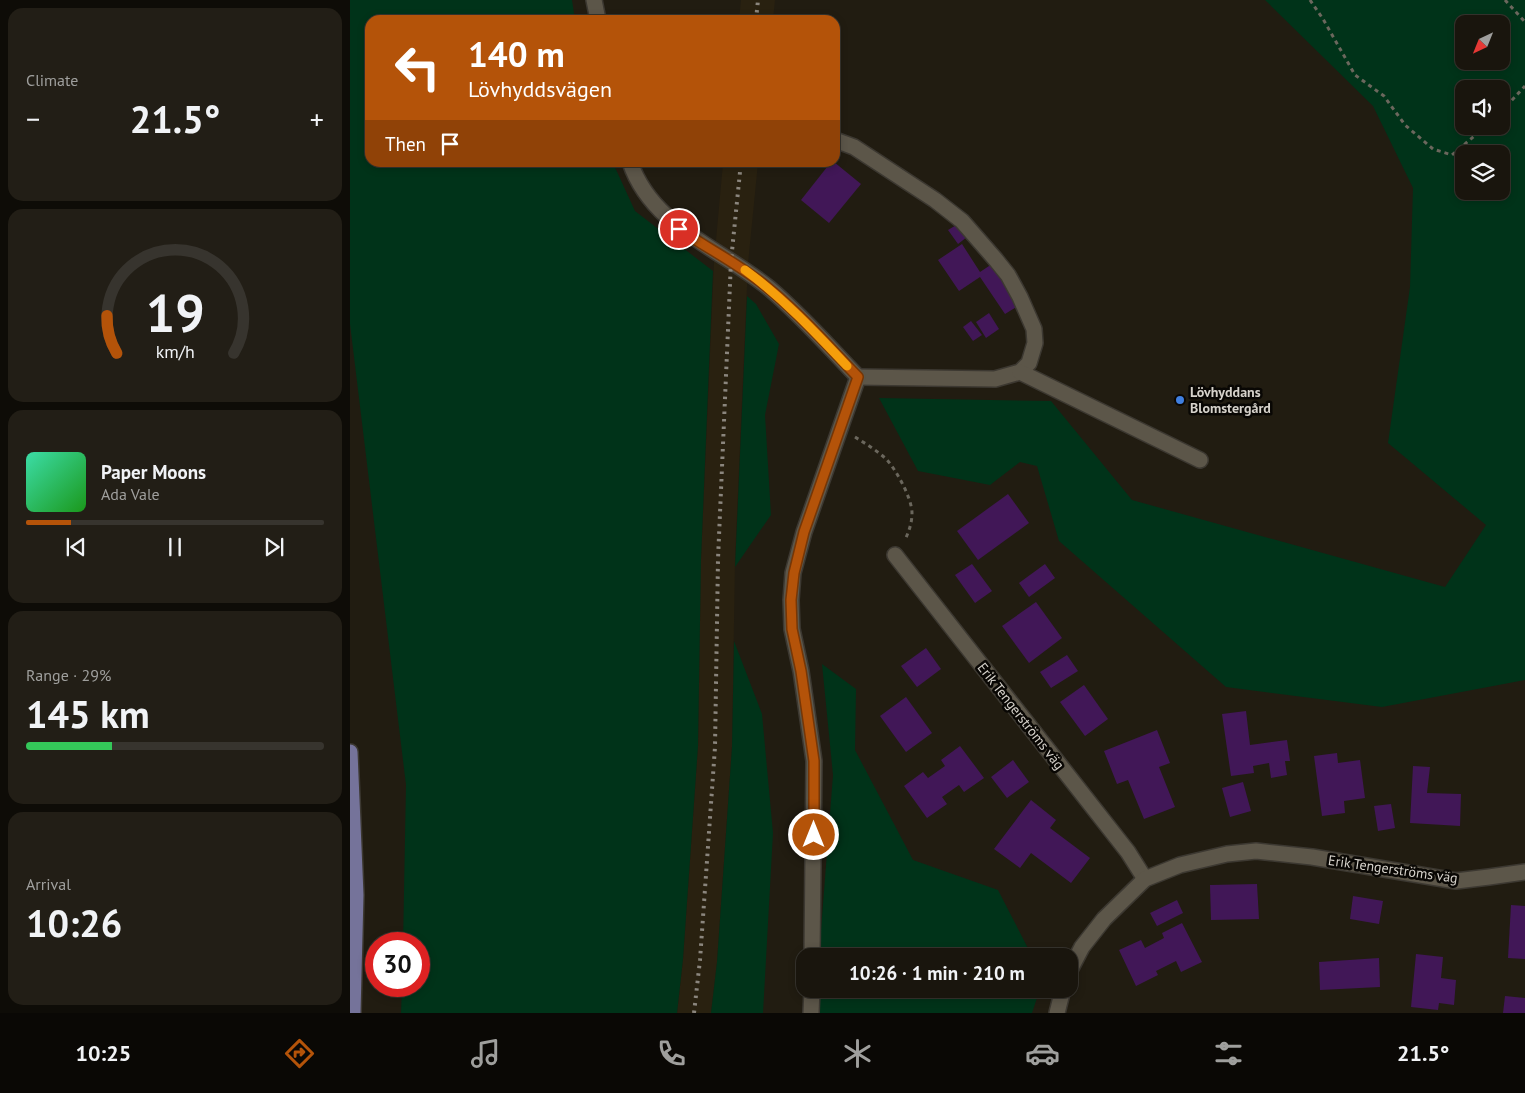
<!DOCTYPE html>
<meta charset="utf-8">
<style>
body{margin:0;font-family:"PT Sans",sans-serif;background:#221e16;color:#f1f3f6;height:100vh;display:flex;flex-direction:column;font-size:19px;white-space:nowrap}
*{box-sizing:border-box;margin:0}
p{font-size:16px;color:#9f9f9d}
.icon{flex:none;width:28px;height:28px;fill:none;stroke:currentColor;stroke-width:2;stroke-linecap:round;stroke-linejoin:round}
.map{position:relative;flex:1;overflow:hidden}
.side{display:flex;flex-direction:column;gap:8px;padding:8px;background:#0e0c07;width:350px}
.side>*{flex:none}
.hud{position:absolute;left:15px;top:15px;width:475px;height:152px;border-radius:15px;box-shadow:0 2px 8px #0003,0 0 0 1px #37342e;background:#b45309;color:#fff;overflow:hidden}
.needle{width:32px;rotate:223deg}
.buttons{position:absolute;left:1105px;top:15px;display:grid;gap:10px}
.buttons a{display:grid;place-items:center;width:55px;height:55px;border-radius:10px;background:#19150d;box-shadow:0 2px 8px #0003,0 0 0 1px #37342e;font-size:25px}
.speed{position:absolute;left:15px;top:932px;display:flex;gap:10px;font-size:25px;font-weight:700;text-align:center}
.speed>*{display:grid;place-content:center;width:65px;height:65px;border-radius:50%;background:#19150d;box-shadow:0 2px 8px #0003,0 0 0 1px #37342e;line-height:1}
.speed .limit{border:8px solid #d22;background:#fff;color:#111}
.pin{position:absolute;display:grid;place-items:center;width:42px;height:42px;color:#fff;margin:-21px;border:2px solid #fff;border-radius:50%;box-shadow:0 1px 5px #0007}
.me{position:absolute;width:55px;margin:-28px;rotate:0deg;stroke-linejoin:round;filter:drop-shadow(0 0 4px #0008)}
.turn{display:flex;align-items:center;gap:18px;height:105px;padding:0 20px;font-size:22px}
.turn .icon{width:65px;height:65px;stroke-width:2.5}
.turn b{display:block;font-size:35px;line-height:42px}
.then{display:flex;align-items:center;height:48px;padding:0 20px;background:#0003;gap:10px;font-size:19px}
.big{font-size:38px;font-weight:800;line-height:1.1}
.side .card{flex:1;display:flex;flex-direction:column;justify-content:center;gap:8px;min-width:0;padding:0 18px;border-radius:15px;background:#221e16}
.side .dial{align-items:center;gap:0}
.dial svg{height:130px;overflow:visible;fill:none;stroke:#37342e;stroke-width:7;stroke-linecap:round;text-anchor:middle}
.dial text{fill:#f1f3f6;stroke:none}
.song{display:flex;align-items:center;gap:15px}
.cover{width:60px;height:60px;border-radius:8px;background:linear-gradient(135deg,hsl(160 70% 55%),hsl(120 70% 35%))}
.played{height:5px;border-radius:2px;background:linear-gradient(90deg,#b45309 15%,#37342e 15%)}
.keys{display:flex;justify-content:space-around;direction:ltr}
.heat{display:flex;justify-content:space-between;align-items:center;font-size:28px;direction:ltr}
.charge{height:8px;border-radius:4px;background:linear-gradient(90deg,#34c759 29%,#37342e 0)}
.trip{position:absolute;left:446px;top:948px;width:282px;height:50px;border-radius:15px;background:#19150d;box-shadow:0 2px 8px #0003,0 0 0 1px #37342e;font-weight:800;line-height:50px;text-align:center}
.dock{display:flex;height:80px;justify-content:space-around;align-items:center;background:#0a0805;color:#9f9f9d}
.dock .icon{width:35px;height:35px}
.dock .current{color:#b45309}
.dock b{font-size:22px;color:#f1f3f6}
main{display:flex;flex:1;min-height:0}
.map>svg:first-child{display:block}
</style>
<main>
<section class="side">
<div class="card"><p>Climate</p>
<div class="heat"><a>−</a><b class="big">21.5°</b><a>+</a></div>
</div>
<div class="card dial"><svg viewBox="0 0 100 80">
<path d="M14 69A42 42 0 1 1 86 69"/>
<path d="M14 69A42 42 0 0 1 8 46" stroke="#b45309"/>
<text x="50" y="56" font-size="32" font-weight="700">19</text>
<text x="50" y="72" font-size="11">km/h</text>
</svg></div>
<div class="card">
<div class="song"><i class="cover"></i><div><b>Paper Moons</b><p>Ada Vale</p></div></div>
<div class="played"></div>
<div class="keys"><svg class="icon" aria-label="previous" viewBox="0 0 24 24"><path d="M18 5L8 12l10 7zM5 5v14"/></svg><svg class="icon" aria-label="pause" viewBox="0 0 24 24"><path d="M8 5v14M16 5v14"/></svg><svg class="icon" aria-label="next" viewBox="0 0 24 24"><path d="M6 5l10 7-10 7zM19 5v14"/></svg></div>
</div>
<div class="card"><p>Range · 29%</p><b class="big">145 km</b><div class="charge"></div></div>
<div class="card"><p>Arrival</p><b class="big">10:26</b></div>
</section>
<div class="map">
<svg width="1175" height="1013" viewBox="0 0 1175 1013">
<rect width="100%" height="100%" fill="#211c11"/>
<g fill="#292110">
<polygon points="391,0 425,0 423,20 389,20"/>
<polygon points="373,163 408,163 398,264 385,560 382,747 367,962 361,1013 327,1013 333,959 348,746 351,559 364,262"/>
</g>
<g fill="#003319" fill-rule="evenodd">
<polygon points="0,0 222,0 225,20 20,20 20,162 263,163 285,211 363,271 351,559 348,746 333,959 327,1013 51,1013 52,986 69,986 69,944 53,944 56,785 0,324"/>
<path d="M915 0H1175V680L1032 707 876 687 709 541 687 466 670 462 640 485 568 471 529 398 701 401 782 500 1095 587 1136 525 1038 443 1060 287 1063 188 1023 106ZM1114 24H1151V61H1114ZM1114 89H1151V126H1114ZM1114 154H1151V191H1114Z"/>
<polygon points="397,296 406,304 429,344 415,415 421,515 385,567"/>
<polygon points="384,641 412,714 423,833 413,1013 361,1013 367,962 382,747"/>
<polygon points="472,664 506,689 505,750 563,860 648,890 682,956 469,956 483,775"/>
<polygon points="466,989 690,989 682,1013 465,1013"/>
</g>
<g fill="#411757">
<polygon points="481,162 484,162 511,184 479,223 451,200"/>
<polygon points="608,224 617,237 608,244 598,230"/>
<polygon points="612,244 630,272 645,262 661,286 657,289 668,306 655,314 630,277 609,291 588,260"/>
<polygon points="639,313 649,329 636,338 626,322"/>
<polygon points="621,321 632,335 623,341 613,327"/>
<polygon points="658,494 679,523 628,560 607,531"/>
<polygon points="622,564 642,591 625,603 605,575"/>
<polygon points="695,564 705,578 679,597 669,583"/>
<polygon points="686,602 712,638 679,663 652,626"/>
<polygon points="576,648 591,669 567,687 551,666"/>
<polygon points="717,655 728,671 701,688 690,672"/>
<polygon points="734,685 758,719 735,736 710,702"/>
<polygon points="556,697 582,733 556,752 530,716"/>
<polygon points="896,711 900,745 937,740 940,761 935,761 937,775 921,778 919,763 903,766 904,773 881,776 872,714"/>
<polygon points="807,730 820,763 809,767 825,807 794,819 778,780 767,784 754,751"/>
<polygon points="610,746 634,778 614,792 609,785 592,797 597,804 577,818 554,786 573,772 578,778 595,766 591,760"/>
<polygon points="987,753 988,763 1010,760 1015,798 994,801 995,813 972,816 964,756"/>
<polygon points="663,760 679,782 657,798 641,777"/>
<polygon points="1063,766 1080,767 1077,793 1111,794 1110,826 1060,823"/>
<polygon points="893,782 901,811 880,817 872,788"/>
<polygon points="681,800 706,820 700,828 740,858 721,883 681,853 670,868 644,849"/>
<polygon points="1041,804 1045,828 1028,831 1024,806"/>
<polygon points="907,884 909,919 861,920 860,885"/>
<polygon points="1003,896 1033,901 1029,924 1000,919"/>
<polygon points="827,900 833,913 807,926 800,913"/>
<polygon points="1161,905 1175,906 1175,959 1158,958"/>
<polygon points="832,923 852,962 831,972 826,961 806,971 808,975 786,986 769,950 791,940 795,948 814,938 812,933"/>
<polygon points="1066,954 1093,957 1091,978 1106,980 1104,1005 1089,1003 1088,1010 1061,1007"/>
<polygon points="1029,958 1030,987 970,990 969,962"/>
<polygon points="1155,996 1175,998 1175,1013 1153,1013"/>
</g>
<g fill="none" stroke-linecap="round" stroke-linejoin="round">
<g stroke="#3c3831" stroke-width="18">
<g id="minor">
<polyline points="244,0 248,20"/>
<polyline points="485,140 504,147 585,200 612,221 646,260 658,275 670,297 684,329 685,343 679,363 670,372 645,379 508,377"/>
<path d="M280 162C302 227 370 248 419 288 451 315 479 347 508 377"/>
<polyline points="670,372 850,460"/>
<polyline points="545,555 778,852 795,879"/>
<polyline points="462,956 464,761 451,671 442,629 441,600 443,573 454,532 508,377"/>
<polyline points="720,970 732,947 754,919 795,879 830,865 877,854 906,851 962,857 1106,881 1139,877 1175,872"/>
<polyline points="461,1013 462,989"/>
<polyline points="707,1013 713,989"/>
</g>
</g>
<g stroke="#3c3831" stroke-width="18">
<polyline id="major" points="0,752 6,895 3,1013"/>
</g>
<g stroke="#6b675d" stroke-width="3" stroke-dasharray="4 4" stroke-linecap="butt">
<polyline points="960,0 973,19 1005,75 1034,96 1055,125 1083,149 1102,155 1136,126"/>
<polyline points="1155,0 1175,22"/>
<polyline points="1151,112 1175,86"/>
<path d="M505 437C516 444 528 451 537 460 547 471 562 499 562 513 562 523 559 531 555 540"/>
</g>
<use href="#minor" stroke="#5c5649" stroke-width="15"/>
<use href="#major" stroke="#75739a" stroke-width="15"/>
<g stroke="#8b867e" stroke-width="4" stroke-dasharray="2.5 5" stroke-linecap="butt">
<polyline points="406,20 408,0"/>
<polyline points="344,1013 350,960 365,747 368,559 381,261 391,162"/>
</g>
</g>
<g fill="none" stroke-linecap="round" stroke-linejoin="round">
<g stroke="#753606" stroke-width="12">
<path id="route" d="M329 229C358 249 391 265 418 288 451 315 479 347 508 377L454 532 444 573 441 600 442 629 451 671 464 761V835"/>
</g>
<use href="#route" stroke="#b45309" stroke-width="9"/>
<path stroke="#f59e0b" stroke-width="9" d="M395 270C433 298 465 332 497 366"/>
</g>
<circle fill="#3f7fe0" stroke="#090704" stroke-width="2" cx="830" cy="400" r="5"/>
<g text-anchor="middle" stroke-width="5" stroke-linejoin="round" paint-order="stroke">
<g font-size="14" font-weight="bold" fill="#d6d2cb" stroke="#090704" text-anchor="start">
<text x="840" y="397">Lövhyddans<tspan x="840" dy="16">Blomstergård</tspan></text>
</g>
<g font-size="14" fill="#d6d2cb" stroke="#090704">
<text transform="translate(671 716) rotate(52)" y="5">Erik Tengerströms väg</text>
<text transform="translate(1043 869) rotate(8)" y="5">Erik Tengerströms väg</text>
</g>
</g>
</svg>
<div class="buttons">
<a><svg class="needle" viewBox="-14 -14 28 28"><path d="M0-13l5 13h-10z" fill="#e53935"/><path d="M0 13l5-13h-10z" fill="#9f9f9d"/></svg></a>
<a><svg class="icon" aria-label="sound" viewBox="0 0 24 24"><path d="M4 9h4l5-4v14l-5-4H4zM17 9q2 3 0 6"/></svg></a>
<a><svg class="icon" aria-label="layers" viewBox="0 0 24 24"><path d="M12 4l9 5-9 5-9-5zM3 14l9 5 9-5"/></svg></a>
</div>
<div class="speed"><div class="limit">30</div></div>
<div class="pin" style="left:329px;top:229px;background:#d93025"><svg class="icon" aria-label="arrive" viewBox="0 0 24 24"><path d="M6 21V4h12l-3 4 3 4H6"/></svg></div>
<svg class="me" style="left:464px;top:835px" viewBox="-20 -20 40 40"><circle r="17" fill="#b45309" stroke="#fff" stroke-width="3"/><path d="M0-11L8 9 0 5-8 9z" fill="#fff"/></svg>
<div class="trip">10:26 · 1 min · 210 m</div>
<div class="hud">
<div class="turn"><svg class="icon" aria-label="left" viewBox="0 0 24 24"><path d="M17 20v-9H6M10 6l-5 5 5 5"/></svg><div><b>140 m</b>Lövhyddsvägen</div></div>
<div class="then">Then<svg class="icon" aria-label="arrive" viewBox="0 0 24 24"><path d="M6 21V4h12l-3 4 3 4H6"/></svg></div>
</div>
</div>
</main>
<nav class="dock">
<b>10:25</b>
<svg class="icon current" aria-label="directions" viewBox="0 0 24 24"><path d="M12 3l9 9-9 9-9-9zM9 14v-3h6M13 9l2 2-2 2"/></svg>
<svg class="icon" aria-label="music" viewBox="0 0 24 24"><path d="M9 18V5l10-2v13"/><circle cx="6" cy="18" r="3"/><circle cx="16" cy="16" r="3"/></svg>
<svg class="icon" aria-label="phone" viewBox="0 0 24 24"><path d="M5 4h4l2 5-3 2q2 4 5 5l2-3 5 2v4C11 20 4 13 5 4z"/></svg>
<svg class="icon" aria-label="climate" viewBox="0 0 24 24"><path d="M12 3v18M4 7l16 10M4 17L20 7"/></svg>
<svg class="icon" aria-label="car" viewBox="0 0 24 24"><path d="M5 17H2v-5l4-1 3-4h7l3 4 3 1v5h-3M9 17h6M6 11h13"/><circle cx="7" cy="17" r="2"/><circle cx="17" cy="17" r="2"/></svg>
<svg class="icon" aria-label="filters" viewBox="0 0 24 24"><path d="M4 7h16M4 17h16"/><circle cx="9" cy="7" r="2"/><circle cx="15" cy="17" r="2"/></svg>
<b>21.5°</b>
</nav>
